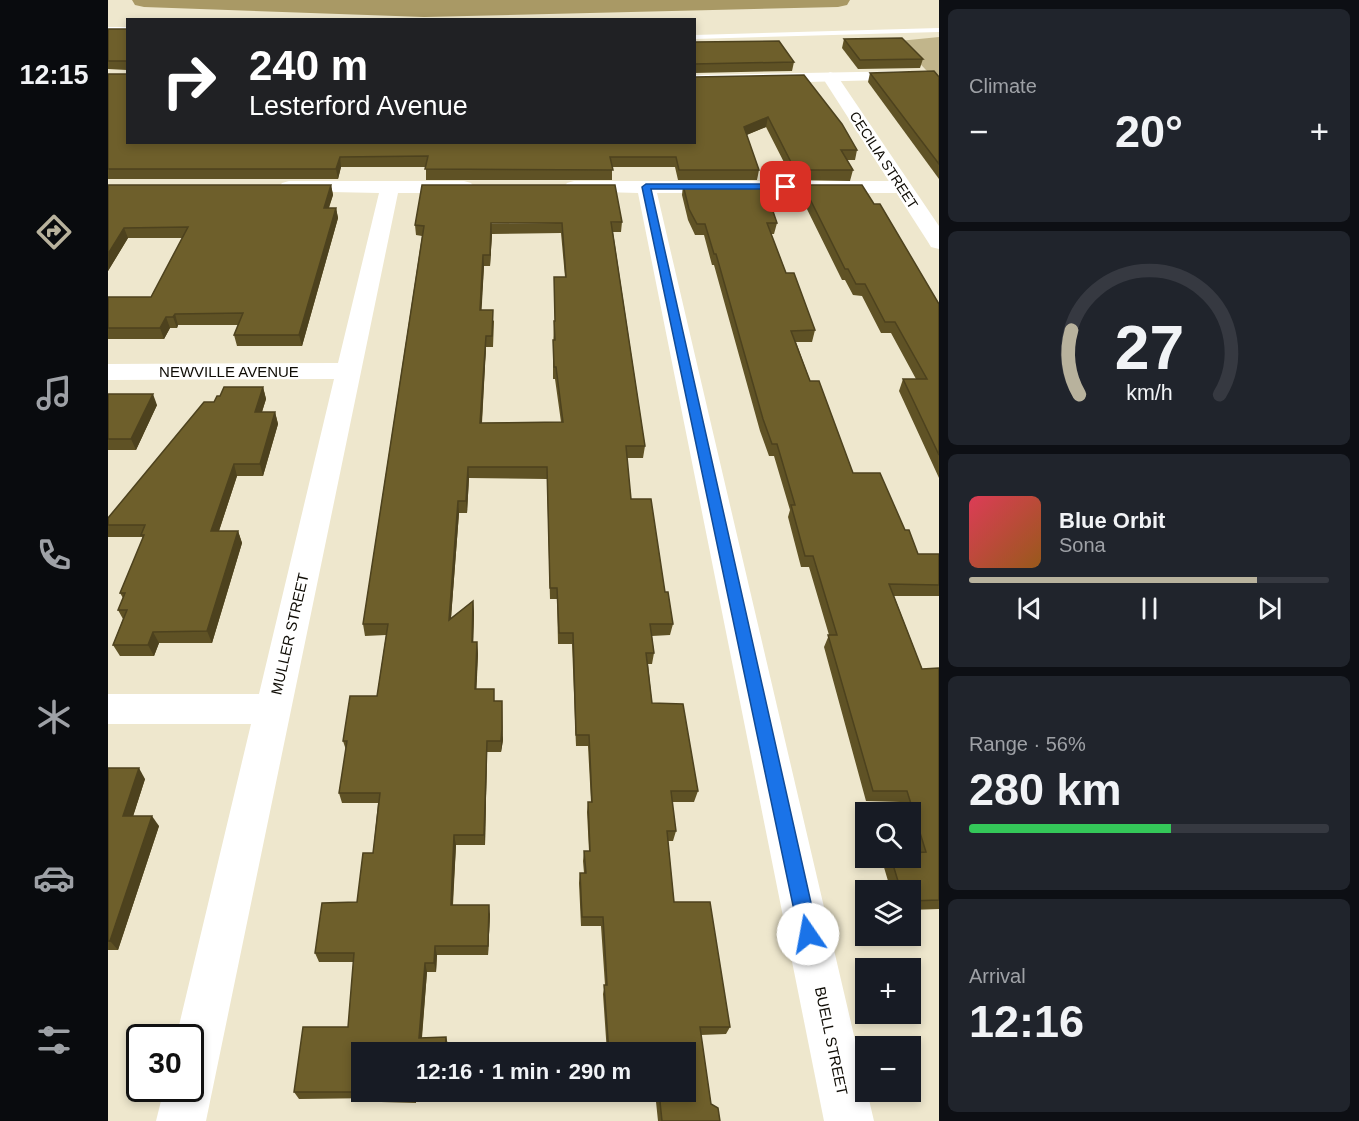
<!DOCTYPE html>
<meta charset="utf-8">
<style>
body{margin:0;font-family:Helvetica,sans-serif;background:#20242c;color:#f1f3f6;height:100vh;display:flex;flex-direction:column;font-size:22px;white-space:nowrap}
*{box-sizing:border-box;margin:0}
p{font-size:20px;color:#9ea1a6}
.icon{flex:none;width:33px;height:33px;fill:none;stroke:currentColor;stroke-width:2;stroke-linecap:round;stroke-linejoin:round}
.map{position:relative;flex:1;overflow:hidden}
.side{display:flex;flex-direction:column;gap:9px;padding:9px;background:#0d0f14;width:420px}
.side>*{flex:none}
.banner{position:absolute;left:18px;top:18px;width:570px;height:126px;border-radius:0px;box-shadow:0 3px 9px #0003;background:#202124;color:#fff;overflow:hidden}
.controls{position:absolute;left:747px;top:802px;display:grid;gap:12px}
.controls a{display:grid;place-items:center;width:66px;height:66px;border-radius:0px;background:#171b24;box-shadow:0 3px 9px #0003;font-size:30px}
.speed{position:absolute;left:18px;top:1024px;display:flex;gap:12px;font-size:30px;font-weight:700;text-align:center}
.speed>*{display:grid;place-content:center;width:78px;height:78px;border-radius:50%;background:#171b24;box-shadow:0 3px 9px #0003;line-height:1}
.speed .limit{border:3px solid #111;border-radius:9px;background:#fff;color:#111}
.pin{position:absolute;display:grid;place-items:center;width:51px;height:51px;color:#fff;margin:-26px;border-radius:12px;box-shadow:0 3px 9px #0006}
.me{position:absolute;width:66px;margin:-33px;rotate:348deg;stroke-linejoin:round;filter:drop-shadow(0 0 4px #0008)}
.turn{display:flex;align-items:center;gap:21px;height:126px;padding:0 24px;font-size:27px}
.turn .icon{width:78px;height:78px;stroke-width:2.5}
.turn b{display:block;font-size:42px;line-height:51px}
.big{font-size:45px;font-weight:800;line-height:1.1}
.side .tile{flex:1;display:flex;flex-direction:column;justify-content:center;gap:9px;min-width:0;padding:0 21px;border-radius:9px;background:#20242c}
.side .dial{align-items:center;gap:0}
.dial svg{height:156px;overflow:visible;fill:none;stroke:#363941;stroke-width:7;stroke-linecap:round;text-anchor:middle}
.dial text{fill:#f1f3f6;stroke:none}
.song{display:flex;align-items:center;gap:18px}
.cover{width:72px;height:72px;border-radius:9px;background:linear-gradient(135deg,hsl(350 70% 55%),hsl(30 70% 35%))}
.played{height:6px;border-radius:3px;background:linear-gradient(90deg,#b8b29d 80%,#363941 80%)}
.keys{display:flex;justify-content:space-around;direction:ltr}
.heat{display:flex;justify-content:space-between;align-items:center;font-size:33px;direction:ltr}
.charge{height:9px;border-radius:4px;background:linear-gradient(90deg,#34c759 56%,#363941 0)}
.trip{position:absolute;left:243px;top:1042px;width:345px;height:60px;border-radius:0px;background:#171b24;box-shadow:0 3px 9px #0003;font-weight:800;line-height:60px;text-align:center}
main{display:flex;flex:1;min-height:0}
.tabs{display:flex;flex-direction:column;width:108px;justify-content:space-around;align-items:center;background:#090b0e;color:#9ea1a6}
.tabs .icon{width:42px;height:42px}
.tabs .active{color:#b8b29d}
.tabs b{font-size:27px;color:#f1f3f6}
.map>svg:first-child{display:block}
</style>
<main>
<nav class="tabs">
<b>12:15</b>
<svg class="icon active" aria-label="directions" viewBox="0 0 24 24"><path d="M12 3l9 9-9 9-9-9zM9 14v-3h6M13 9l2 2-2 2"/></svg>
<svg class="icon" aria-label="music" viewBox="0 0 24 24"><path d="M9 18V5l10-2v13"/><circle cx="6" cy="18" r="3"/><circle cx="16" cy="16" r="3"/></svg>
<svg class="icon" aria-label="phone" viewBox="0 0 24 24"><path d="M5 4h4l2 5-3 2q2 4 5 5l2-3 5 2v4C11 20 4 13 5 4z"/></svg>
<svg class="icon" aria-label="climate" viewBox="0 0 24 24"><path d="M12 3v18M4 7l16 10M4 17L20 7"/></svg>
<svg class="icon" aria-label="car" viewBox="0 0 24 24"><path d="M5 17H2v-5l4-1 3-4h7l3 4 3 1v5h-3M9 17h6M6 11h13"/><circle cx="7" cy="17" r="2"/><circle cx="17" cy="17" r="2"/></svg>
<svg class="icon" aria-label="filters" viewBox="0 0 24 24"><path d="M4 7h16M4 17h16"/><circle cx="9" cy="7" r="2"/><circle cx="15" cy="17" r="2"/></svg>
</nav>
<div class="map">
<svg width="831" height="1121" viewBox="0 0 831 1121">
<rect width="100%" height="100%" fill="#eee7cd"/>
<polygon fill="#c1b58b" points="831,37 831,84 791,41"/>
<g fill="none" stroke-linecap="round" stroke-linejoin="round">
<polygon fill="#a99965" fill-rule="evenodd" points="24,0 742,0 739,5 730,7 316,17 36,7 27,5"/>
<g fill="#fff" fill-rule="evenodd">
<rect x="0" y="27" width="20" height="4"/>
<polygon points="831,28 831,32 586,39 586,35"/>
</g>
<g fill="#fff" fill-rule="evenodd">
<polygon points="805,71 813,76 810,79 586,85 586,75"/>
<polygon points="181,181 356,181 363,183 366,187 363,191 356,193 290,193 98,1121 48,1121 56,1089 82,1089 82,1038 68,1038 143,724 0,724 0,694 151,694 226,379 0,380 0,364 230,363 271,193 174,191 171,187 174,183"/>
<polygon points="466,181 794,181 801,183 804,187 801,191 794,193 549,193 766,1121 716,1121 530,193 459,191 456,187 459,183"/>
</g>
<polygon fill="#fff" fill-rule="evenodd" points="722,72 728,74 831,226 831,249 823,247 820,242 714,77"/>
</g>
<g fill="#5f5225" fill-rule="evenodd">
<polygon points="0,29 586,77 749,150 747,160 739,160 745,170 742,181 685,180 658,127 638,135 651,170 649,180 570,180 567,167 504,167 504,180 318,180 318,167 233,167 230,179 0,179 0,74 19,74 19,70 0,69"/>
<polygon points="736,39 815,59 812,68 750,69 734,48"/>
<polygon points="586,42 686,62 684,71 586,73"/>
<polygon points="762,73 831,77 831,179 760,82"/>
<polygon points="0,185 223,185 225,195 221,208 228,208 230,218 194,346 129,346 126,335 130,325 70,325 69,328 62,328 56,339 0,339 0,297 43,297 75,238 20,238 0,271"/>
<polygon points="575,185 669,223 666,234 663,234 678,273 707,330 704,342 688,342 702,381 745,473 797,530 810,554 831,554 831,596 786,596 814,669 831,668 831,911 831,909 802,910 802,891 783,891 775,864 779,858 802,858 807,852 802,836 802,813 796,813 792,802 758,801 716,647 721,635 701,567 693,567 680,517 682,510 666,456 661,456 652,431 606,265 604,265 596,235 587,235 580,220 574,195"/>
<polygon points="695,185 766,204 831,304 831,478 791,391 795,379 808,379 783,333 773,333 754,296 745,295 737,280 734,280 692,195"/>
<path d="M514 222 513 232H505L537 446 535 458H519L523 499 557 592 565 624 562 635 544 636 546 653 544 664H540L544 703 590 791 586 802H564L568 831 565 841H560L566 902 622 1027 618 1034 593 1035 603 1104 612 1121H550L547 1092H578V1053H499L495 994 497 985 493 926H473L471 883 472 873H476L475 861 476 851H481L479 812 480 802H483L480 746H468L464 644H450L449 599H442L439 479 361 478 359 513H351L343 618 365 601 366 613 365 642H369L370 654 368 689 387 701 395 740 393 752H379L377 845H348L345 905 382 914 380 955H329L328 972H319L314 1038 338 1037 340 1045 254 1092H338H308V1103L273 1102 271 1098 191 1099 186 1092 240 1027 246 962H211L207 953 249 902 265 853 270 803H234L231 793 238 750 235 741 269 696 278 635 257 636 255 624 314 236 308 235 307 225ZM453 233 457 277H446L447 321H446L445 352V379H447L453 422 374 423 378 347H385L386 321 373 310 376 266H382L384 234Z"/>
<polygon points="155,387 158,399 154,412 167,412 170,424 155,476 129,476 111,531 130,531 134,543 104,643 51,643 46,656 12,656 5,645 15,619 10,610 15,598 12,593 35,538 34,537 0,537 0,518 112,396"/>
<polygon points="0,394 49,405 28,450 0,450"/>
<polygon points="0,768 37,779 25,816 51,826 10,950 0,950"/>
</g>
<g fill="#4d421e">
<polygon points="660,117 658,127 634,137 636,127"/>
<polygon points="232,157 233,167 230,179 228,169"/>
<polygon points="223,185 225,195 217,218 216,208"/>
<polygon points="228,208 230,218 194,346 191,335"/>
<polygon points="383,223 384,234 382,266 382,255"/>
<polygon points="16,228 20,238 0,271 0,254"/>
<polygon points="375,255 376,266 373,321 372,310"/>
<polygon points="67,314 70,325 69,328 65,317"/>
<polygon points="58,317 62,328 56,339 52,328"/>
<polygon points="378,336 378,347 373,435 372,423"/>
<polygon points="155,387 158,399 150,424 147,412"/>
<polygon points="45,394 49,405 28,450 23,439"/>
<polygon points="167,412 170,424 155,476 152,464"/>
<polygon points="126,464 129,476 107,543 103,531"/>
<polygon points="360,467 361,478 359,513 358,501"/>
<polygon points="350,501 351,513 342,631 341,620"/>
<polygon points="130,531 134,543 104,643 99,631"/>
<polygon points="365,601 366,613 365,654 364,642"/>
<polygon points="45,632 51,643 46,656 40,645"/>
<polygon points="369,642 370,654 368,701 367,689"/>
<polygon points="394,701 395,740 393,752 393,741"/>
<polygon points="379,741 379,752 377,845 376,835"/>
<polygon points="31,768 37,779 22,826 15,816"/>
<polygon points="44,816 51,826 10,950 2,941"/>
<polygon points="346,835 348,845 344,914 343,905"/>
<polygon points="381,905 382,914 380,955 380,946"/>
<polygon points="327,946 329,955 328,972 326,963"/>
<polygon points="317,963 319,972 313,1045 311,1038"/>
<polygon points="338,1037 340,1045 339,1053 337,1053"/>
<polygon points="306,1092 308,1092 308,1103 305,1096"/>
</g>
<g fill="#6e5f2b" stroke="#4d421e" stroke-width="1.5" fill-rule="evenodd">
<polygon points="0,29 20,29 20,142 586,142 586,77 696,75 734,124 749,150 733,150 745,170 687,170 660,117 636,127 651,170 571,170 568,157 502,157 505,170 317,169 320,156 232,157 228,169 0,169 0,74 19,74 19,61 0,61"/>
<polygon points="794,38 815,59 752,60 736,39"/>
<polygon points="671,41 686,62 586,64 586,42"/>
<polygon points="826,71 831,77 831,164 762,73"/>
<polygon points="0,185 223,185 216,208 228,208 191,335 126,335 135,313 67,314 65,317 58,317 52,328 0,328 0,297 43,297 80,227 16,228 0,254"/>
<path d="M314 185H507L514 222H503L537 446H518L523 499H543L557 592H560L565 624H542L546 653H538L544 703 575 704 590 791H563L568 831H559L566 902H602L622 1027H592L603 1104 610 1108 612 1121H554L551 1092H578V1053H501L496 985H499L495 917H474L472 873H478L476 851H482L480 802H484L481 735H468L465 633H451L449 588H442L439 467H360L358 501H350L341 620 365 601 364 642H369L367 689H386V701H394V729L393 741H379L376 835H346L343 905H381L380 946H327L326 963H317L311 1038 338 1037 337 1053H254V1092H186L195 1027H240L246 953H207L214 903 249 902 255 853H265L272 793H231L239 741H235L242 696H269L280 624H255L316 226 307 225ZM383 223H454L458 277H446L447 321H446L447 340H445L446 367H448L455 422 372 423 378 336H384L385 310H372L375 255H382Z"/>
<polygon points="575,185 656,185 669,223 659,223 678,273 686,273 707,330 683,331 702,381 711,381 745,473 772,473 797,530 801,530 810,554 831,554 831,585 781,584 814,669 831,668 831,900 802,901 802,891 793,891 783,858 802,858 802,853 818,852 799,791 765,791 720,635 729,635 705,556 697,556 683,505 687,505 669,444 664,444 655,419 608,254 606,254 597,224 589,224 581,209"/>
<polygon points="695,185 754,185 766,204 772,204 831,304 831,455 795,379 819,379 787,322 777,322 757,284 748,284 740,269 737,269"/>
<polygon points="116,387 155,387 147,412 167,412 152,464 126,464 103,531 130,531 99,631 45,632 40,645 5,645 19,610 10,610 17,593 12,593 36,535 33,535 37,525 0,525 0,518 96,402 106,402 109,396 112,396"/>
<polygon points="0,394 45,394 23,439 0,439"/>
<polygon points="0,768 31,768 15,816 44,816 2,941 0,941"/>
<polygon points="270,1092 306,1092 305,1096 270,1096"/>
</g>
<polygon fill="#1a73e8" stroke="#114b97" stroke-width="1.5" points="538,184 678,184 682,187 678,189 543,189 710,934 707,941 700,944 694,941 691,934 534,187"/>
<g text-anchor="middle" stroke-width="4.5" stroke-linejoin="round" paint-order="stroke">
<g font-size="14" fill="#0f0c05" stroke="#fff">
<text transform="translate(776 160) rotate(57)" y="5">CECILIA STREET</text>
</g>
<g font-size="15" fill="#0f0c05" stroke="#fff">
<text x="121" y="377">NEWVILLE AVENUE</text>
<text transform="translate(182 634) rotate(-77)" y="5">MULLER STREET</text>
<text transform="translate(723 1041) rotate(78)" y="5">BUELL STREET</text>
</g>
</g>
</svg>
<div class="controls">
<a><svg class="icon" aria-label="search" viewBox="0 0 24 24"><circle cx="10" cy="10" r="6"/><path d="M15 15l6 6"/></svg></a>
<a><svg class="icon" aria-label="layers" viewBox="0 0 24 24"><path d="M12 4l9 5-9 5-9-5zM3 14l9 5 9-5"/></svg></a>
<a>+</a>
<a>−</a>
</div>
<div class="speed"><div class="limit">30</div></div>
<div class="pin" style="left:678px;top:187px;background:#d93025"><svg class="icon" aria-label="arrive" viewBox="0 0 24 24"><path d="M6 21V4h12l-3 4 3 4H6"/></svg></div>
<svg class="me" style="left:700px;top:934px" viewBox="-20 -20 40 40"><circle r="19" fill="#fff"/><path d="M0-13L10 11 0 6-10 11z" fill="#1a73e8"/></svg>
<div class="trip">12:16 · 1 min · 290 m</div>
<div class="banner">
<div class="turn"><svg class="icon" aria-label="right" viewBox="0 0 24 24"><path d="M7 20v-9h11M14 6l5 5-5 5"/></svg><div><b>240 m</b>Lesterford Avenue</div></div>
</div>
</div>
<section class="side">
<div class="tile"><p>Climate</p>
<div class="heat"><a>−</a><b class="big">20°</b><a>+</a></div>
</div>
<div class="tile dial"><svg viewBox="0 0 100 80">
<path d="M14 69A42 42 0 1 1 86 69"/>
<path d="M14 69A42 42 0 0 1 10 36" stroke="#b8b29d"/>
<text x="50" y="56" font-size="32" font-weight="700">27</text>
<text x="50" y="72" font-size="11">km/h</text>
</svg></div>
<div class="tile">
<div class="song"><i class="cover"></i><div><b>Blue Orbit</b><p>Sona</p></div></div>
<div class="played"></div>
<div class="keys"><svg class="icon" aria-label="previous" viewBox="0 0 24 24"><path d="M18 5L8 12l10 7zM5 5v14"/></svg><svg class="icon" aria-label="pause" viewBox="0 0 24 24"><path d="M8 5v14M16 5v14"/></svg><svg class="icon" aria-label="next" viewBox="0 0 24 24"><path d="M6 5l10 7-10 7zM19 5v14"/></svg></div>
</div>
<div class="tile"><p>Range · 56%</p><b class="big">280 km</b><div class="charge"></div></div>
<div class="tile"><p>Arrival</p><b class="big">12:16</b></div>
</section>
</main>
